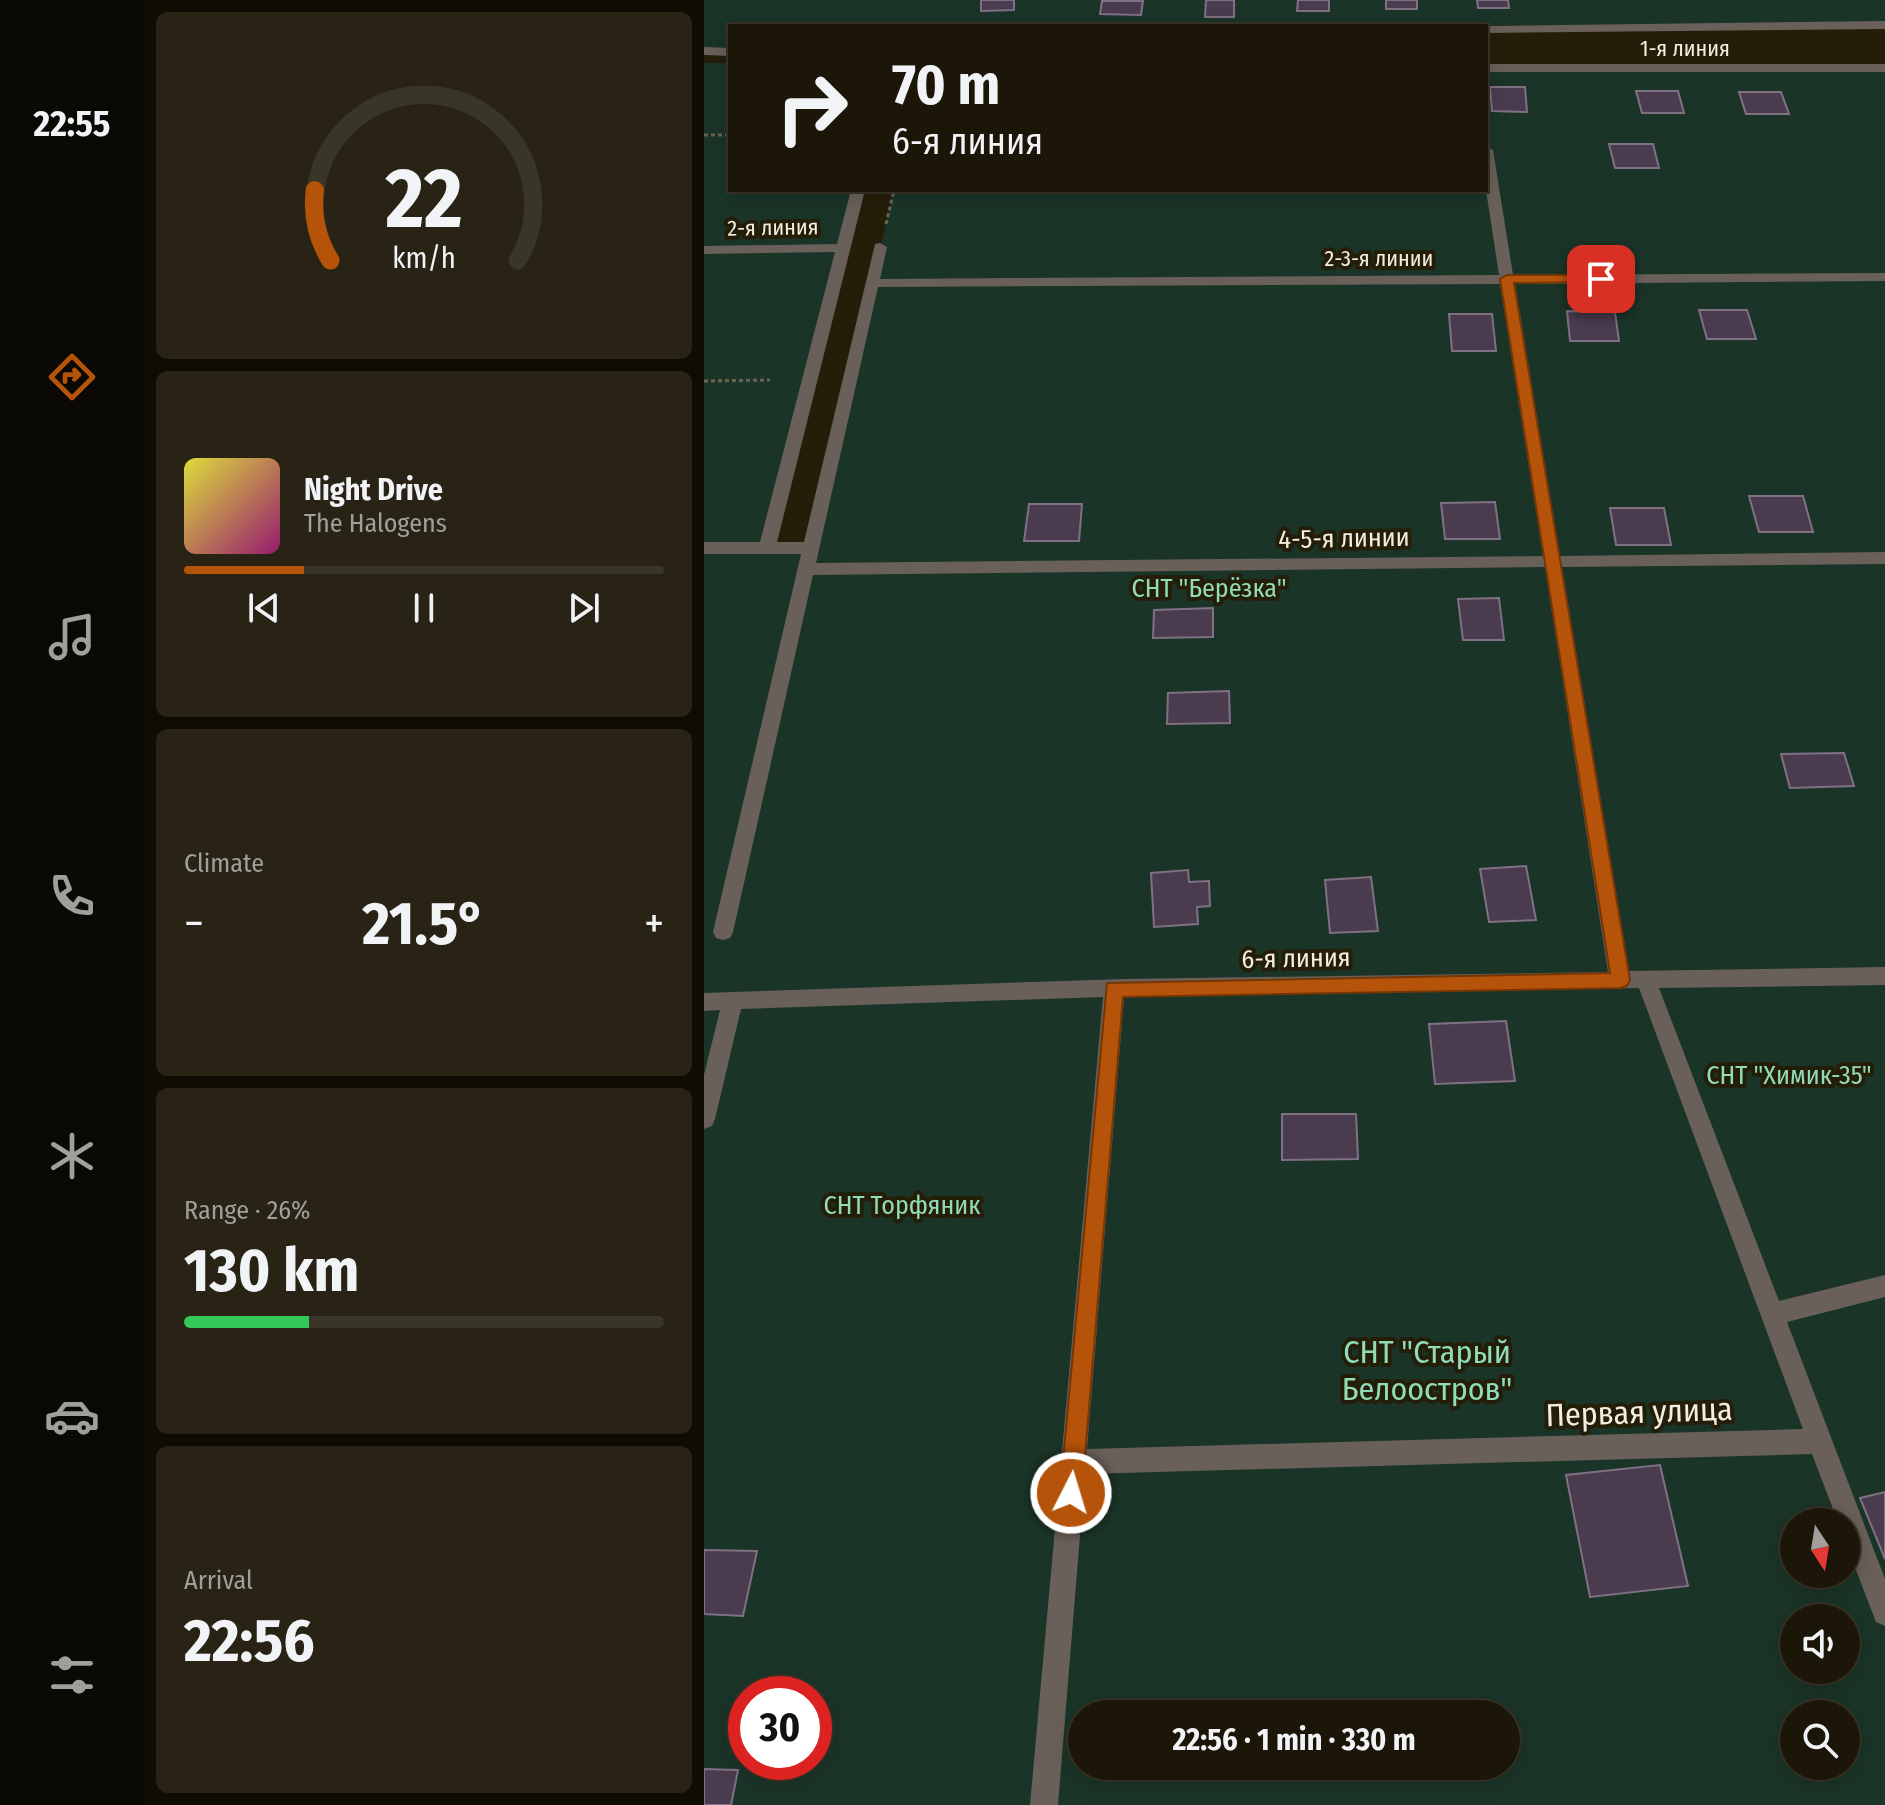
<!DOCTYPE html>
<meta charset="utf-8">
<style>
body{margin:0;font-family:"Fira Sans Condensed",sans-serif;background:#282315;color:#f1f3f6;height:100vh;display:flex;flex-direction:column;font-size:30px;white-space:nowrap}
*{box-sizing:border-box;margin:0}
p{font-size:26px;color:#a09f9b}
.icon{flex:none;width:44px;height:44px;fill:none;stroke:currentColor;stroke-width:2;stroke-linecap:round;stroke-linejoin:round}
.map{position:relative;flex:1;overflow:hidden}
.side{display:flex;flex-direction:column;gap:12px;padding:12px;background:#0f0c04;width:560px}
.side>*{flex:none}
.top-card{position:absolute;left:24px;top:24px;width:760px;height:168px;border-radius:0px;box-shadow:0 4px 20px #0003,0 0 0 2px #393528;background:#1b1607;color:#f1f3f6;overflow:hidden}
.needle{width:52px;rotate:168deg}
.tools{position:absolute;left:1076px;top:1508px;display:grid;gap:16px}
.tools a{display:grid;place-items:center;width:80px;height:80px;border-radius:50%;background:#1b1607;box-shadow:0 4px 20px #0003,0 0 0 2px #393528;font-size:40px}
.speed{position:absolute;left:24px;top:1676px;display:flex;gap:16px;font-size:40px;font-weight:700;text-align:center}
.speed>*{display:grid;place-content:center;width:104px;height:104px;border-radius:50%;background:#1b1607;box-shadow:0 4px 20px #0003,0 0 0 2px #393528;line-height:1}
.speed .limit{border:12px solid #d22;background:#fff;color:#111}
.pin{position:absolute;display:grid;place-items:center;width:68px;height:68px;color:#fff;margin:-34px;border-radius:16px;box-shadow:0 4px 12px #0006}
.me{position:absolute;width:88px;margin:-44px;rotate:5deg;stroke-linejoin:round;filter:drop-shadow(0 0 6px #0008)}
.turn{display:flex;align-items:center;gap:28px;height:168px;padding:0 32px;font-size:36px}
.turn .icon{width:104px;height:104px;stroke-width:2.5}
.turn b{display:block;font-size:56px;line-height:68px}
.big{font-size:60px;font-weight:700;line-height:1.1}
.side .card{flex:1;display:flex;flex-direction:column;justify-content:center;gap:12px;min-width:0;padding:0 28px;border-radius:12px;background:#282315}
.side .dial{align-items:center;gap:0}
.dial svg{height:208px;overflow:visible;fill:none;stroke:#393528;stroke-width:7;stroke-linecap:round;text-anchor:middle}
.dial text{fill:#f1f3f6;stroke:none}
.song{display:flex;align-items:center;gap:24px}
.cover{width:96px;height:96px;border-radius:12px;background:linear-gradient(135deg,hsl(60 70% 55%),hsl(320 70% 35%))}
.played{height:8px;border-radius:4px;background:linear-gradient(90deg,#b45309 25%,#393528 25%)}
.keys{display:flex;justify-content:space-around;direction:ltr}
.heat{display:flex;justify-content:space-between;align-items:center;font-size:44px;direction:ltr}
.charge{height:12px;border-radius:6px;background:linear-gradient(90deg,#34c759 26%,#393528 0)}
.trip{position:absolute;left:364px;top:1700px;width:452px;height:80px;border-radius:40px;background:#1b1607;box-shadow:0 4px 20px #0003,0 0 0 2px #393528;font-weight:700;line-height:80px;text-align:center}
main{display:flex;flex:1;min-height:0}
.menu{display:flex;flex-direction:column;width:144px;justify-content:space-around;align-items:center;background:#0b0903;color:#a09f9b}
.menu .icon{width:56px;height:56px}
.menu .current{color:#b45309}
.menu b{font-size:36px;color:#f1f3f6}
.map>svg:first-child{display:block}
</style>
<main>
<nav class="menu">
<b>22:55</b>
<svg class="icon current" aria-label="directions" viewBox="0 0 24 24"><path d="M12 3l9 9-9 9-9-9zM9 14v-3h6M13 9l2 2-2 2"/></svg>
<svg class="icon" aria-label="music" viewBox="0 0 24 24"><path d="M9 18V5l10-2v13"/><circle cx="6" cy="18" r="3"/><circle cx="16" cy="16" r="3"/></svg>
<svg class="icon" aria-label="phone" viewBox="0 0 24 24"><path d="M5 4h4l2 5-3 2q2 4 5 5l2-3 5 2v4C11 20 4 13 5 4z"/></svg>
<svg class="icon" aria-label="climate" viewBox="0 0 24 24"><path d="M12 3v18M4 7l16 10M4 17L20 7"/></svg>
<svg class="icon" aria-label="car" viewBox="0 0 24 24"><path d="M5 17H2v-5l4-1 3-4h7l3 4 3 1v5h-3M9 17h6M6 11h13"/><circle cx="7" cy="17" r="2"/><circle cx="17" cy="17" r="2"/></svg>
<svg class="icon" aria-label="filters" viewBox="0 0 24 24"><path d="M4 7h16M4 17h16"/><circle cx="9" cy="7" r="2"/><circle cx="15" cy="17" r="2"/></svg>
</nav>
<section class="side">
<div class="card dial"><svg viewBox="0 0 100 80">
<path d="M14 69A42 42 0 1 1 86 69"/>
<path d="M14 69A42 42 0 0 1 8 42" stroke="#b45309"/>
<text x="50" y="56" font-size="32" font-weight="700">22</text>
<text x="50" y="72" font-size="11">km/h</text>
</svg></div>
<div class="card">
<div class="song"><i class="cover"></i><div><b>Night Drive</b><p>The Halogens</p></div></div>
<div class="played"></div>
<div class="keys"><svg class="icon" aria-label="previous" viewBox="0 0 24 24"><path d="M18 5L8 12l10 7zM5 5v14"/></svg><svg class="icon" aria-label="pause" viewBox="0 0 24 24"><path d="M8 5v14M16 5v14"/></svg><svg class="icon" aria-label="next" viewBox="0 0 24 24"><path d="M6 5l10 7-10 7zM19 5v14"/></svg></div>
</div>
<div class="card"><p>Climate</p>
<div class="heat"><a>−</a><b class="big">21.5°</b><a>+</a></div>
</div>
<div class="card"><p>Range · 26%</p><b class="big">130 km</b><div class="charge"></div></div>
<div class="card"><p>Arrival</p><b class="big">22:56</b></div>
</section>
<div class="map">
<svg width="1181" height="1805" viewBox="0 0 1181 1805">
<rect width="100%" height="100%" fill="#241e09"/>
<g fill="#1b3428" fill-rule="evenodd">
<polygon points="0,0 1181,0 1181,25 26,26 26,52 0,51"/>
<path d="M0 63H26V190H154L59 547 105 550 190 190H782V68H1181V1805H0ZM1090 1522H1142V1574H1090ZM1090 1618H1142V1670H1090ZM42 1694H110V1762H42ZM378 1714H802V1766H378ZM1090 1714H1142V1766H1090Z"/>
</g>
<g fill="#4a3c4e" stroke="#7f7084" stroke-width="2">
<polygon points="277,0 310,0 310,10 277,11"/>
<polygon points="502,0 530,0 530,17 501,17"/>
<polygon points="594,0 625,0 625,11 593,11"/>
<rect x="682" y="0" width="31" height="9"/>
<polygon points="773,0 804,0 805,8 774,8"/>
<polygon points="398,1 439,1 437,15 396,14"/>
<polygon points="786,87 821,87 823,112 788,111"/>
<polygon points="932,91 974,91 980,113 938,113"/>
<polygon points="1035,92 1077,92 1085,114 1042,114"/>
<polygon points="905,144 949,144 955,168 911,168"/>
<polygon points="995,310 1043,310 1052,339 1003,339"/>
<polygon points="863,311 911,312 915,341 866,341"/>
<polygon points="745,314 788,314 792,351 748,351"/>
<polygon points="1045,496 1099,496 1109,532 1055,532"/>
<polygon points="791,502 796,539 741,539 737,503"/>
<polygon points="325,504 378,504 375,541 320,541"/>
<polygon points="906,508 960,508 967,545 912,545"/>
<polygon points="795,598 800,640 759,640 754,599"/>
<polygon points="509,608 509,637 449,638 450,610"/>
<polygon points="525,691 526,723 463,724 464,693"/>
<polygon points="1140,753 1150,786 1086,788 1077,754"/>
<polygon points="822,866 832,920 785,922 776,869"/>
<polygon points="484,870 485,882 505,881 506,906 493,907 494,924 450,927 447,873"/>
<polygon points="667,877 674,931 626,933 621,880"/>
<polygon points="802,1021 811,1081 731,1084 725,1024"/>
<polygon points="578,1114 652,1114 654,1159 578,1160"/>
<polygon points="956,1465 984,1586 886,1597 862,1475"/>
<polygon points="1181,1492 1181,1559 1156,1498"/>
<polygon points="0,1550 53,1551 39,1616 0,1614"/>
<polygon points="0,1769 34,1770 27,1805 0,1805"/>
</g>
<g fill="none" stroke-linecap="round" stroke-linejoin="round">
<g stroke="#696452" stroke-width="3" stroke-dasharray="4 3" stroke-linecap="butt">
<polyline points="0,135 26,135"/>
<polyline points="182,224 190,190"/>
<polyline points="0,381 66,380"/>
</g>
<g fill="#6a605a" fill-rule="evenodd">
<polygon points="1181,21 1181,29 782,33 782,26 779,26"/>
<polygon points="0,47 26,48 26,56 0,55"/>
<rect x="782" y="64" width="399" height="8"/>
<path d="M782 146 789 150 809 275 1181 273V281L811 284 856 556 1181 552V564L858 567 925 971 1181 967V985L955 988 1075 1301 1181 1275V1297L1083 1322 1181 1579V1626L1172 1622 1142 1544V1522H1134L1108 1454 381 1474 354 1805H326L399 997 37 1009 11 1119 8 1126 0 1129V1075L16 1010 0 1011V993L421 979 904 972 841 567 109 575 29 932 26 938 19 940 12 938 9 932 97 554H0V542H56L131 252 0 254V246L133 244 147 190H161L73 542H100L171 244 176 243 183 247 176 279 795 275 782 190ZM796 284 839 556 112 563 174 287ZM935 988 1099 1429 383 1449 420 997Z"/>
</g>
</g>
<polygon fill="#b45309" stroke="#753606" stroke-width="2" points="897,275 902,276 902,282 810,283 926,980 923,986 916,988 419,997 378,1493 375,1501 367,1505 359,1501 356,1493 403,983 906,973 796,279 803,275"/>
<g text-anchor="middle" stroke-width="8" stroke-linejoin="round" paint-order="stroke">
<g font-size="22" fill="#f2eee1" stroke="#241e09">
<text x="981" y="56">1-я линия</text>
<text transform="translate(69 227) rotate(-1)" y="8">2-я линия</text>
<text x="675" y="266">2-3-я линии</text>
</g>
<g font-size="26" fill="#f2eee1" stroke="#241e09">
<text transform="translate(640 538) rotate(-1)" y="9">4-5-я линии</text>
<text transform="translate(592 958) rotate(-1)" y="9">6-я линия</text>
</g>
<g font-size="26" fill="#91dcb8" stroke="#241e09">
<text x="505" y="597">СНТ "Берёзка"</text>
<text x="1085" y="1084">СНТ "Химик-35"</text>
<text x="198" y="1214">СНТ Торфяник</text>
</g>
<g font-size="32" fill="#91dcb8" stroke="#241e09">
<text x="723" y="1363">СНТ "Старый<tspan x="723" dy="37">Белоостров"</tspan></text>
</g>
<g font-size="32" fill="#f2eee1" stroke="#241e09">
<text transform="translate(935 1412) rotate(-2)" y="11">Первая улица</text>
</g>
</g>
</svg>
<div class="tools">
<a><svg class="needle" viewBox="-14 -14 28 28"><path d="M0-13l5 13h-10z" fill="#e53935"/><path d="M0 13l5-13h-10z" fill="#a09f9b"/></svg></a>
<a><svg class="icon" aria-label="sound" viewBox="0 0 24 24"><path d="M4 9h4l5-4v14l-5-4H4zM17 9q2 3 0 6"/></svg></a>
<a><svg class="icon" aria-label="search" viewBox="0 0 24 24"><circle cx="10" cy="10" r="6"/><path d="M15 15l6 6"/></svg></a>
</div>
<div class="speed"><div class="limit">30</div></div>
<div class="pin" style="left:897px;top:279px;background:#d93025"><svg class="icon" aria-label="arrive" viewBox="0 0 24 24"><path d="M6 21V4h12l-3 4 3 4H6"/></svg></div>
<svg class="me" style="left:367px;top:1493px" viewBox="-20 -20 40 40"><circle r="17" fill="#b45309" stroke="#fff" stroke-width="3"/><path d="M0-11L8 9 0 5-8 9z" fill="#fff"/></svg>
<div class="trip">22:56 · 1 min · 330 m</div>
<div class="top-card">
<div class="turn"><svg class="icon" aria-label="right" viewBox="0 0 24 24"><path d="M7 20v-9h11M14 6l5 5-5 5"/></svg><div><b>70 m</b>6-я линия</div></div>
</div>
</div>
</main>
